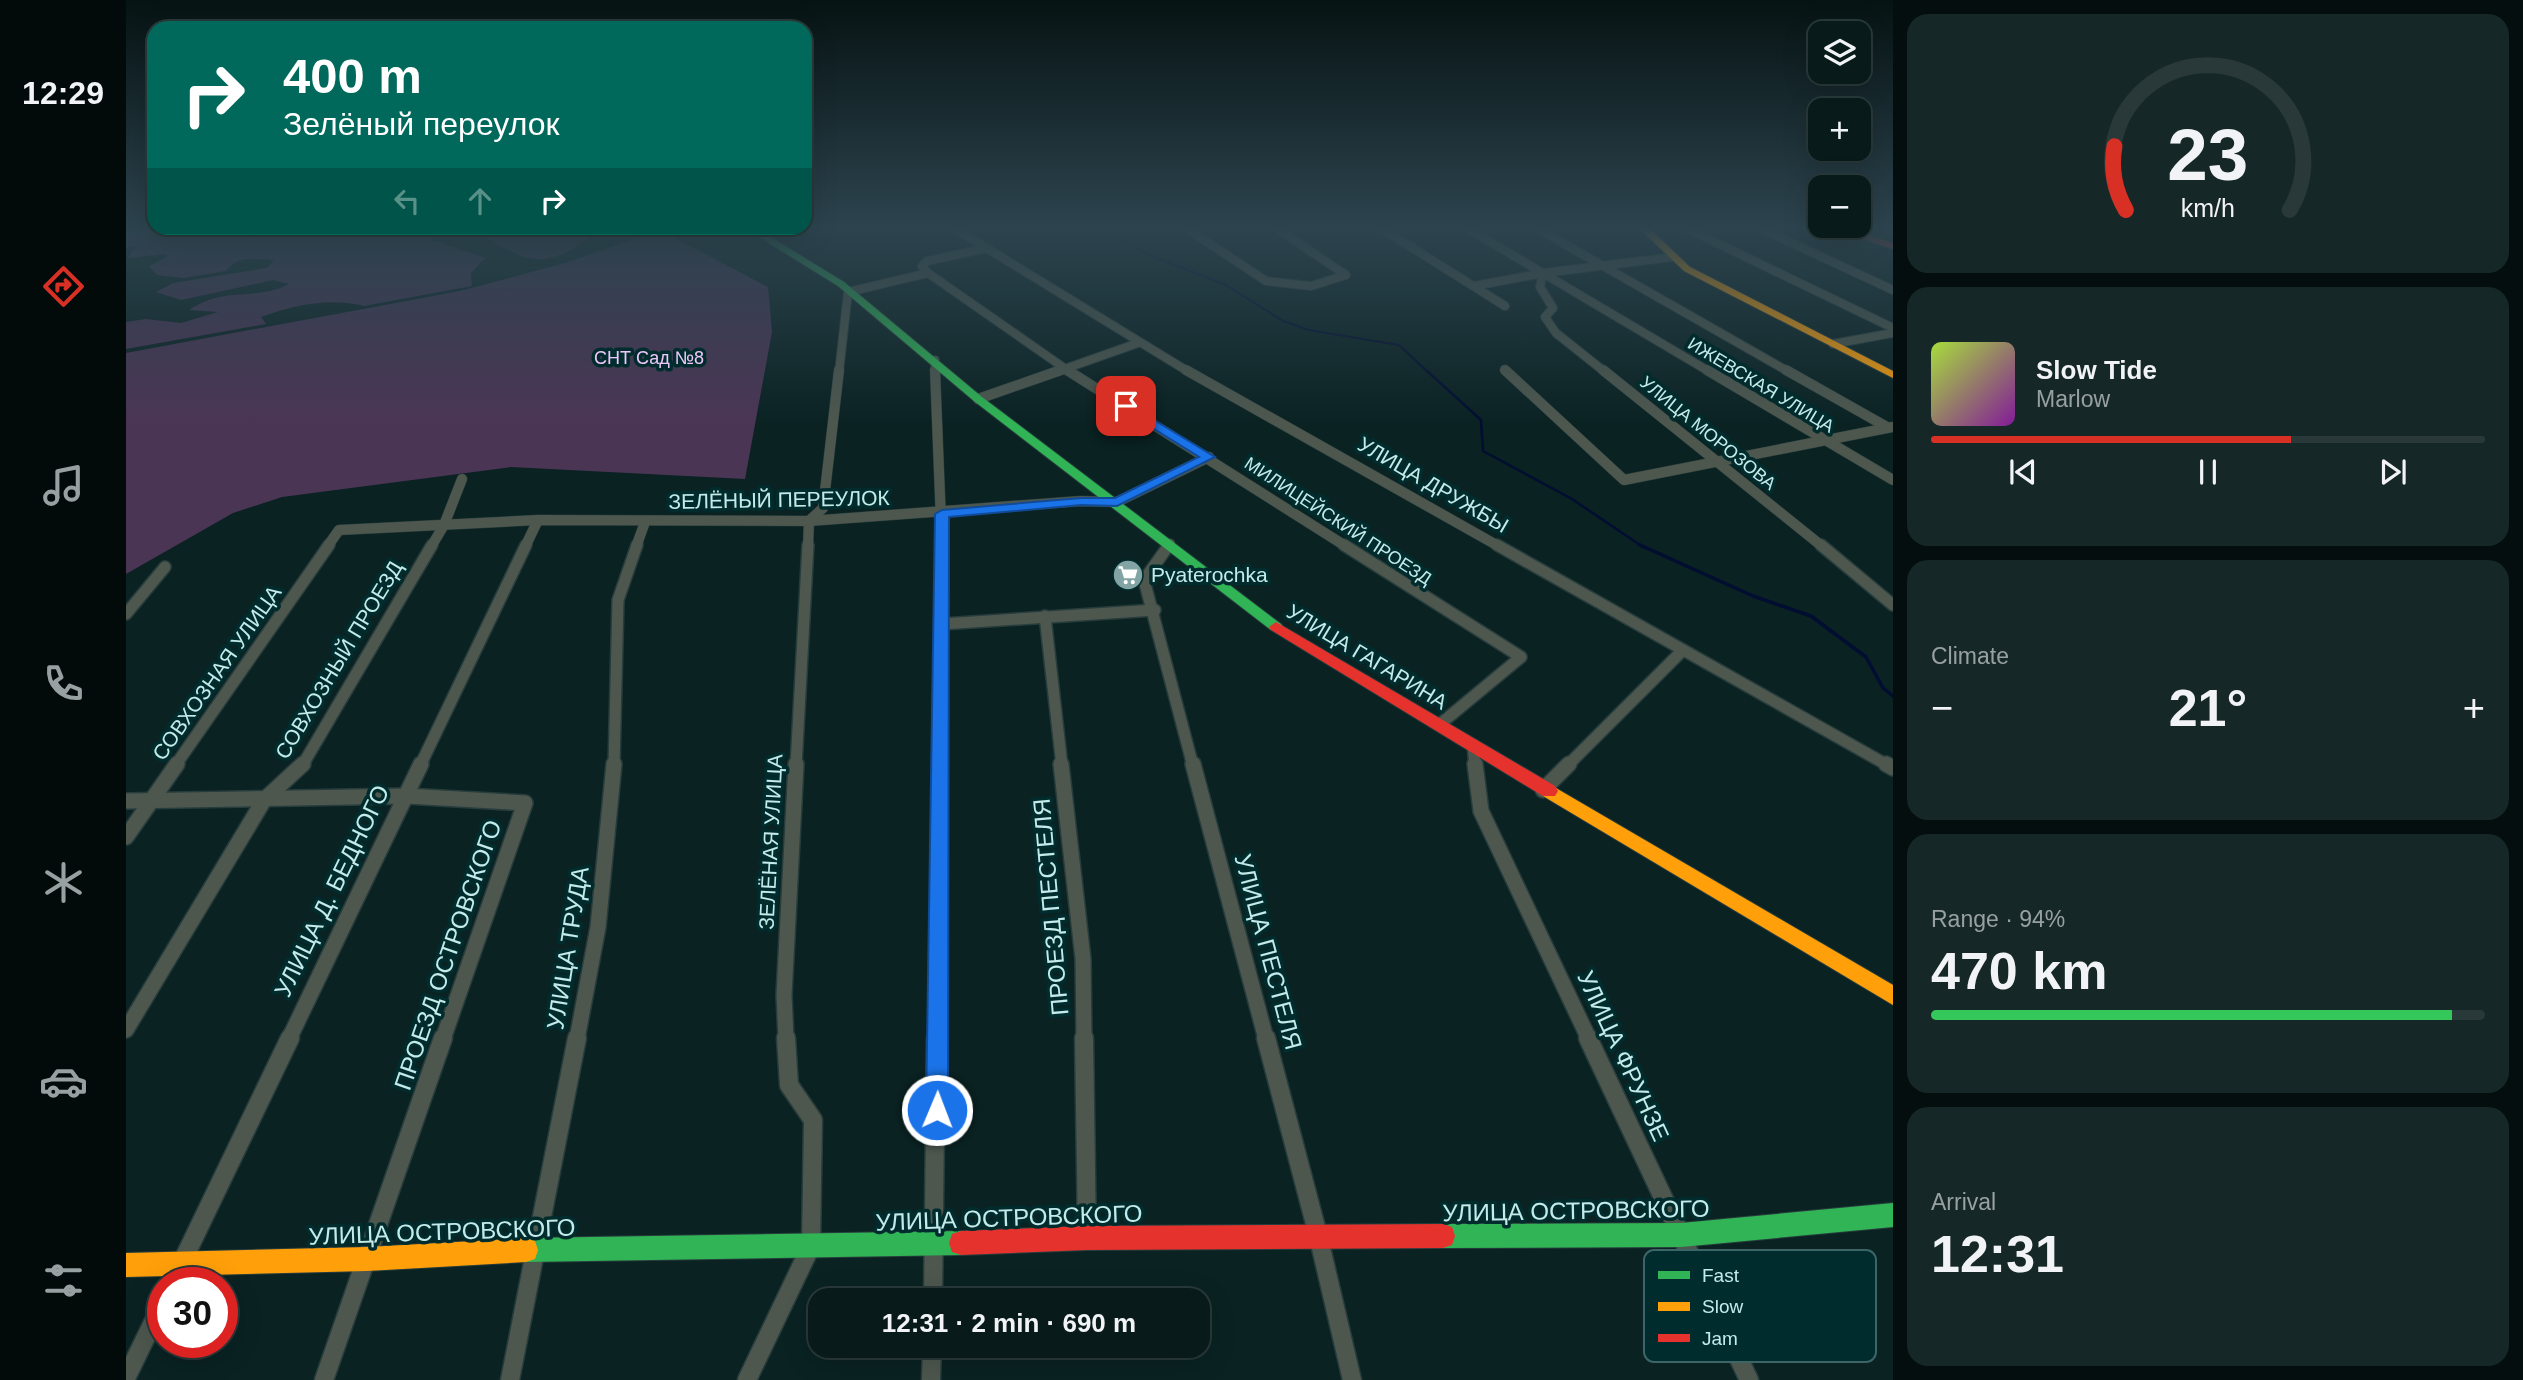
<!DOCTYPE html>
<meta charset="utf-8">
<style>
body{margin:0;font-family:Arial,sans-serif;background:#162727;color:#f1f3f6;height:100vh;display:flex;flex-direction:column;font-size:26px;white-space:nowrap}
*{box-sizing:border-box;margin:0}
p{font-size:23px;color:#98a1a2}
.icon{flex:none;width:38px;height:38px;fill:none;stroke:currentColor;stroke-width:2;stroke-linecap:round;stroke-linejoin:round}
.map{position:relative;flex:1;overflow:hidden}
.panel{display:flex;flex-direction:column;gap:14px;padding:14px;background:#040e0e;width:630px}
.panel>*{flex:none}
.banner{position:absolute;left:21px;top:21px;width:665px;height:214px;border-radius:21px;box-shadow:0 7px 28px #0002,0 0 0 2px #293839;background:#00695c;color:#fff;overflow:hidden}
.controls{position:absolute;left:1682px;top:21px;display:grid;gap:14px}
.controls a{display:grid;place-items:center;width:63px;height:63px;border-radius:14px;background:#081a1a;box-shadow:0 7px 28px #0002,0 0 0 2px #293839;font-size:35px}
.speed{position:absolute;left:21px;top:1267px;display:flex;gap:14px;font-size:35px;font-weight:700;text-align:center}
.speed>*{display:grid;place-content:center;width:91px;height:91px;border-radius:50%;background:#081a1a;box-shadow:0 7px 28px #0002,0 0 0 2px #293839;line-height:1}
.speed .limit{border:10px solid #d22;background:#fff;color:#111}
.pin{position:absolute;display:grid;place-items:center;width:60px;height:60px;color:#fff;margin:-30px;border-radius:14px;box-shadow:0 4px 10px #0006}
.me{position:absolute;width:77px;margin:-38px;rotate:1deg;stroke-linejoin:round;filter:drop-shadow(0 0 5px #0008)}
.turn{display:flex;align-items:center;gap:24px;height:147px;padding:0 21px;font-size:32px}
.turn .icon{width:91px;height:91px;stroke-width:2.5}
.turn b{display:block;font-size:49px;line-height:60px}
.lanes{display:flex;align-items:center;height:66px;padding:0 21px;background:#0003;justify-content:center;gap:35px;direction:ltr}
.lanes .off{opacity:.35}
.big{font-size:52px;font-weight:800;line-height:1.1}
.panel .widget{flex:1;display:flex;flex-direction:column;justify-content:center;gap:10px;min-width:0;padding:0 24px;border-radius:21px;background:#162727}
.panel .dial{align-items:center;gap:0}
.dial svg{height:182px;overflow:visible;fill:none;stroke:#293839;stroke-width:7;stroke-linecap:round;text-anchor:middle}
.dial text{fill:#f1f3f6;stroke:none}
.song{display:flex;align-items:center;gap:21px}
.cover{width:84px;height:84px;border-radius:10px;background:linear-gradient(135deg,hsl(80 70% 55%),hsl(290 70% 35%))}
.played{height:7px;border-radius:4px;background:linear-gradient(90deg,#d93025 65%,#293839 65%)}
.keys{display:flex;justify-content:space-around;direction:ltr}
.heat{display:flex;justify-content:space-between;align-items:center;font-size:38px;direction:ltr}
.charge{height:10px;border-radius:5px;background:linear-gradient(90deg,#34c759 94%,#293839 0)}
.trip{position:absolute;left:682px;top:1288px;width:402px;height:70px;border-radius:21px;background:#081a1a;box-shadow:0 7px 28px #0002,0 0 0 2px #293839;font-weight:800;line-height:70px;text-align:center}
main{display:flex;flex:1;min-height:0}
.menu{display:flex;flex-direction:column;width:126px;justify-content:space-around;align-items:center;background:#030a0a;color:#98a1a2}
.menu .icon{width:49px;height:49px}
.menu .selected{color:#d93025}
.menu b{font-size:32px;color:#f1f3f6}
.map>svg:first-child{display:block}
</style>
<main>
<nav class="menu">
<b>12:29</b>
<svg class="icon selected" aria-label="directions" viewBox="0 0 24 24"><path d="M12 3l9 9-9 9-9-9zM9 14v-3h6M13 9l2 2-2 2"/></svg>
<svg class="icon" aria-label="music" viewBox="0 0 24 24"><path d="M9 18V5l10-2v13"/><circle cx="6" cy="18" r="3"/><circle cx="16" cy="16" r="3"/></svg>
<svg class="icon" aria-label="phone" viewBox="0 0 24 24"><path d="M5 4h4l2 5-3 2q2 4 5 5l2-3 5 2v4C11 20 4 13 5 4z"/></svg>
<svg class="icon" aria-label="climate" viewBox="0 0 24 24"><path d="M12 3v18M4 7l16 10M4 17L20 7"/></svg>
<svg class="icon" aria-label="car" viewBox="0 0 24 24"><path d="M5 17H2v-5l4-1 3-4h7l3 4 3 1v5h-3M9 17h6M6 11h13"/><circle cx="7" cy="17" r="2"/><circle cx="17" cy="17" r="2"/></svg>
<svg class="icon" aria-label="filters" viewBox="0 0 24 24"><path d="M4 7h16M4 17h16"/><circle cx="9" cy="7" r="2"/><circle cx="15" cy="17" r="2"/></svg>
</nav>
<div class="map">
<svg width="1767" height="1380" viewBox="0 0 1767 1380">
<rect width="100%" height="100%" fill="#0a2222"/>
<g fill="#4b3555">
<path d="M0 230H299L304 239 359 258 345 273 346 286 238 306C204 297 167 305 135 317L140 324 0 349V322L20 319 55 323 92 312 63 310C100 285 128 302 163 284L147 280 55 300 30 292 47 283 141 268 148 260C129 258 111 255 100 271L58 278 31 275 23 266 42 256 38 254 2 258 9 247H0Z"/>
<path d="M349 230H472C422 272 401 265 349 230Z"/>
<polygon points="534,230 642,287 646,332 619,479 385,467 156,497 107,513 0,574 0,353 334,291 439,263"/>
</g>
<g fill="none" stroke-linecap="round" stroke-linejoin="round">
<polyline stroke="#010d31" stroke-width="2" points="982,230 1021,254 1100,285 1157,321 1183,330 1273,345 1302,372"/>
<polyline stroke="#010d31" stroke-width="2.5" points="1300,370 1355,420 1357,451 1446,499 1517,547"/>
<polyline stroke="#010d31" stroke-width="3.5" points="1514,545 1627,596 1685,616 1740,657 1757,688 1767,696"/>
<g stroke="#273c3c" stroke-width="10">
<g id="street-far4">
<polyline points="831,230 1063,372"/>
<polyline points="1063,230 1140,281 1185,286 1220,275 1153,230"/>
<polyline points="1258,230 1379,306"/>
<polyline points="1344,230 1584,372"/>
<polyline points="1414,230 1663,372"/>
<polyline points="1564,230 1767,328"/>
<polyline points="1638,230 1767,290"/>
<polyline points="802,273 944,372"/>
<polyline points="1417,273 1414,287 1427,308 1419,317 1430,333 1479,372"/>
<polyline points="1348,286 1417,273 1547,257"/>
<polyline points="1707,344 1767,333"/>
<polyline points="809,360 810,372"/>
<polyline points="713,372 722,292 802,273 796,266 801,261 857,249"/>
<polyline points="930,372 1012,343"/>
</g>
</g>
<g stroke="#273c3c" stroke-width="11">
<g id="street-far3">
<polyline points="809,370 816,547"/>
<polyline points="941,370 1221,547"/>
<polyline points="1060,370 1374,547"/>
<polyline points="1379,370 1498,480 1767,427"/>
<polyline points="1477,370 1697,547"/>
<polyline points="1581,370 1767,480"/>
<polyline points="1660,370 1761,427"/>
<polyline points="852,399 935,370"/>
<polyline points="201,547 213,530 412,520 683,521 955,501 991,502 1083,457"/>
<polyline points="305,547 318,525 336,479"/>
<polyline points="399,547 412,520"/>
<polyline points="510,547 519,522"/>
<polyline points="682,547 683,521 697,508 713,370"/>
<polyline points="1042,547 1044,544"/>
</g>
</g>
<g stroke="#273c3c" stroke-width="14">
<g id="street-far2">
<polyline points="1043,545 1018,580 1067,766"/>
<polyline points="1218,545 1395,657 1313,725"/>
<polyline points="1371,545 1763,766"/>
<polyline points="1695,545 1767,605"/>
<polyline points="0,614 39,567"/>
<polyline points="919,616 936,766"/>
<polyline points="816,624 1029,610"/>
<polyline points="1347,746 1349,766"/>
<polyline points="49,766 203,545"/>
<polyline points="176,766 306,545"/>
<polyline points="294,766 400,545"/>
<polyline points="488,766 492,600 511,545"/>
<polyline points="670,766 682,545"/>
<polyline points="814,766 816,545"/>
<polyline points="1441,766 1557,650"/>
</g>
</g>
<g stroke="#273c3c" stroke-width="18">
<g id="street-far1">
<polyline points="935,764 957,959 958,1039"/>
<polyline points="1067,764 1140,1039"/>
<polyline points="1349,764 1355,811 1463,1039"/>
<polyline points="1760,764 1767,768"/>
<polyline points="1417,790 1443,764"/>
<polyline points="0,801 281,796 399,803 317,1039"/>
<polyline points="0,837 51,764"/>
<polyline points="0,1030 138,800 177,764"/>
<polyline points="163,1039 295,764"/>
<polyline points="451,1039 472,927 488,764"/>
<polyline points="660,1039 658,995 670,764"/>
<polyline points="810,1039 814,764"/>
</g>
</g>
<g stroke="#273c3c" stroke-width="21">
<g id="street">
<polyline points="958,1038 961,1238"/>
<polyline points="1140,1038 1192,1235 1226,1380"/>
<polyline points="1462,1038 1623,1380"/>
<polyline points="46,1283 164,1038"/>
<polyline points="807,1300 810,1038"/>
<polyline points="0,1378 37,1302"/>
<polyline points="198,1380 317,1038"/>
<polyline points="384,1380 451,1038"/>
<polyline points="621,1380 685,1246 687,1120 663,1085 660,1038"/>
<polyline points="805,1380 806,1346"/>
</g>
</g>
<g stroke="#273c3c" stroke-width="2">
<g id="fast">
<polygon points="622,230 633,230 718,282 856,397 1155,624 1157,627 1155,630 1145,630 848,401 712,286"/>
<polygon points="1767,1203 1767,1227 1555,1247 1317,1248 1308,1245 1305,1236 1308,1227 1317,1224 1555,1223"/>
<polygon points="835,1231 844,1234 847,1243 844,1252 835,1255 400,1262 391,1259 388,1250 391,1241 400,1238"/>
</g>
</g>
<g stroke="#273c3c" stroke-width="2">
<g id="slow">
<polygon points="1515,230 1525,230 1564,267 1767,371 1767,378 1558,271"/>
<polygon points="1423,784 1767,985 1767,1005 1417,796 1414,791 1417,786"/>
<polygon points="400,1238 409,1241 412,1250 409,1259 400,1262 241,1271 0,1277 0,1253 241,1247"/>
</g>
</g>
<g stroke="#273c3c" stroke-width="2">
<g id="jam">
<polygon points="1711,230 1726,230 1767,243 1767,249"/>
<polygon points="1150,622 1429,786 1432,791 1429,796 1417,796 1145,630 1143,627"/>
<polygon points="1317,1224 1326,1227 1329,1236 1326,1245 1317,1248 961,1250 835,1255 826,1252 823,1243 826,1234 835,1231 961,1226"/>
</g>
</g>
<use href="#street-far4" stroke="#4d574e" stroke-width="8"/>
<use href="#street-far3" stroke="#4d574e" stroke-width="10"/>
<use href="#street-far2" stroke="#4d574e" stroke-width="11"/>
<use href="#street-far1" stroke="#4d574e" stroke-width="15"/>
<use href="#street" stroke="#4d574e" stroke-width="18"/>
<use href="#fast" fill="#30b455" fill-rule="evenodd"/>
<use href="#slow" fill="#ff9f0a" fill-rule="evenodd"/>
<use href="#jam" fill="#e5322d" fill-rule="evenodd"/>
</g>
<linearGradient id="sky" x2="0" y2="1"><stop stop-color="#061313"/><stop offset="0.54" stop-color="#2d444f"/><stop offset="1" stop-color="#2d444f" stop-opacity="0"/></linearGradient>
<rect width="1767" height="424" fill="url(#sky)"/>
<polygon fill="#1a73e8" stroke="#114b97" stroke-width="2" points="1000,403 1089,457 991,506 955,505 823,517 822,1110 819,1117 811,1121 803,1117 800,1110 809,514 816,510 955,498 989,498 1073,457 996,409 995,406"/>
<defs>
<g id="supermarket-disc" transform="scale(1.575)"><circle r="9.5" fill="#83a4a4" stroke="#002c2d"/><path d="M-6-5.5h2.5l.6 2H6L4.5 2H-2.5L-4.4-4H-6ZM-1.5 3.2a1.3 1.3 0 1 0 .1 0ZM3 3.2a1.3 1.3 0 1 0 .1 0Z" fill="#fff"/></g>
</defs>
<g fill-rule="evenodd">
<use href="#supermarket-disc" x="1002" y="575"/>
</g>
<g text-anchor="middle" stroke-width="7" stroke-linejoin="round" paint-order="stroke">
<g font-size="18" fill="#efc7fa" stroke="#002c2d">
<text x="523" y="364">СНТ Сад №8</text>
</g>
<g font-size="18" fill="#c4eaea" stroke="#002c2d">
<text transform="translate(1635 385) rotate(31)" y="6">ИЖЕВСКАЯ УЛИЦА</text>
<text transform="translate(1582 433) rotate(39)" y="6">УЛИЦА МОРОЗОВА</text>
<text transform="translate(1212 521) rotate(33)" y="6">МИЛИЦЕЙСКИЙ ПРОЕЗД</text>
</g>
<g font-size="21" fill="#c4eaea" stroke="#002c2d">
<text transform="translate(1307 485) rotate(30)" y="7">УЛИЦА ДРУЖБЫ</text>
<text transform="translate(653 500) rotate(-1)" y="7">ЗЕЛЁНЫЙ ПЕРЕУЛОК</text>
<text transform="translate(1241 657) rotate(31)" y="7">УЛИЦА ГАГАРИНА</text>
<text transform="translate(213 660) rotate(-59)" y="7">СОВХОЗНЫЙ ПРОЕЗД</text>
<text transform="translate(91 673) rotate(-55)" y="7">СОВХОЗНАЯ УЛИЦА</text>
<text transform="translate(645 842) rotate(-87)" y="7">ЗЕЛЁНАЯ УЛИЦА</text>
</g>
<g font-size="21" fill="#c4eaea" stroke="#002c2d" text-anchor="start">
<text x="1025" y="582">Pyaterochka</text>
</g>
<g font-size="24" fill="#c4eaea" stroke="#002c2d">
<text transform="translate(206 891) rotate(-64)" y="8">УЛИЦА Д. БЕДНОГО</text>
<text transform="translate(925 907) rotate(-95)" y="8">ПРОЕЗД ПЕСТЕЛЯ</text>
<text transform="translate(442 948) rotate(-81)" y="8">УЛИЦА ТРУДА</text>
<text transform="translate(1142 952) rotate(75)" y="8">УЛИЦА ПЕСТЕЛЯ</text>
<text transform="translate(322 955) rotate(-71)" y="8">ПРОЕЗД ОСТРОВСКОГО</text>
<text transform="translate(1497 1056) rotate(65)" y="8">УЛИЦА ФРУНЗЕ</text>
<text transform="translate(1450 1211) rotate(-1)" y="8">УЛИЦА ОСТРОВСКОГО</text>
<text transform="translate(883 1218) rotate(-2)" y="8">УЛИЦА ОСТРОВСКОГО</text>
<text transform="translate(316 1232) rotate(-2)" y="8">УЛИЦА ОСТРОВСКОГО</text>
</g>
</g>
<rect x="1518" y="1250" width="232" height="112" rx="10" fill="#002c2d" stroke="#3b6566" stroke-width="2"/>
<rect x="1532" y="1271" width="32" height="8" fill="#30b455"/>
<rect x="1532" y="1302" width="32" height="9" fill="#ff9f0a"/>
<rect x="1532" y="1334" width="32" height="8" fill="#e5322d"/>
<g font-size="19" fill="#c4eaea">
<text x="1576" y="1282">Fast</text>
<text x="1576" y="1313">Slow</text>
<text x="1576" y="1345">Jam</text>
</g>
</svg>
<div class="controls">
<a><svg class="icon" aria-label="layers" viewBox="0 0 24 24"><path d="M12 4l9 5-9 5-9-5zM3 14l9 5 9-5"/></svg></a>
<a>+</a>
<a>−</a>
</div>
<div class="speed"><div class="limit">30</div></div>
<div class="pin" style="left:1000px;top:406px;background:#d93025"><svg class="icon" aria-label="arrive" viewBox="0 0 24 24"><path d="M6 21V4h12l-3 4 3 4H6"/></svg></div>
<svg class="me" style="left:811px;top:1110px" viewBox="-20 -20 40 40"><circle r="17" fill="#1a73e8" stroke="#fff" stroke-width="3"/><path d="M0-11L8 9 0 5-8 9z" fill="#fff"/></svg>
<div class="trip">12:31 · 2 min · 690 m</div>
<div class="banner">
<div class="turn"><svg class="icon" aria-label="right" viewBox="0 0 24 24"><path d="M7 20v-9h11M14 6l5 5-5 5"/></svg><div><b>400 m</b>Зелёный переулок</div></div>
<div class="lanes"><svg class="icon off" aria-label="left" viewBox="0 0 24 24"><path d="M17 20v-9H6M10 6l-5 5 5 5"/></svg><svg class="icon off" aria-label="ahead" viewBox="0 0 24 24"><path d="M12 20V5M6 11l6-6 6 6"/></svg><svg class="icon" aria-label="right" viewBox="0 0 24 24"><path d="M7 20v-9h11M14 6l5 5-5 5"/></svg></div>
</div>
</div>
<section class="panel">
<div class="widget dial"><svg viewBox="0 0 100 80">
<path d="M14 69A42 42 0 1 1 86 69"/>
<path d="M14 69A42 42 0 0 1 9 41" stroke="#d93025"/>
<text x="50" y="56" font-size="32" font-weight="700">23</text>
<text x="50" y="72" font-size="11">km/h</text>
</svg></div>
<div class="widget">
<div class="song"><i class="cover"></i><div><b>Slow Tide</b><p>Marlow</p></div></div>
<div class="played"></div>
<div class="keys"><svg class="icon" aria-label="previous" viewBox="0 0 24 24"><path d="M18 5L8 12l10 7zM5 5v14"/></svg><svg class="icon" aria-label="pause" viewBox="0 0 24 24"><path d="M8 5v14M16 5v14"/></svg><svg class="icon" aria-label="next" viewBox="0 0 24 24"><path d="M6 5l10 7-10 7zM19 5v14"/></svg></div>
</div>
<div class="widget"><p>Climate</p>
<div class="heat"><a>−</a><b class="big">21°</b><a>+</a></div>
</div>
<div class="widget"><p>Range · 94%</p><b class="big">470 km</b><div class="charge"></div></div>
<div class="widget"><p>Arrival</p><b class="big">12:31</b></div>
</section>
</main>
